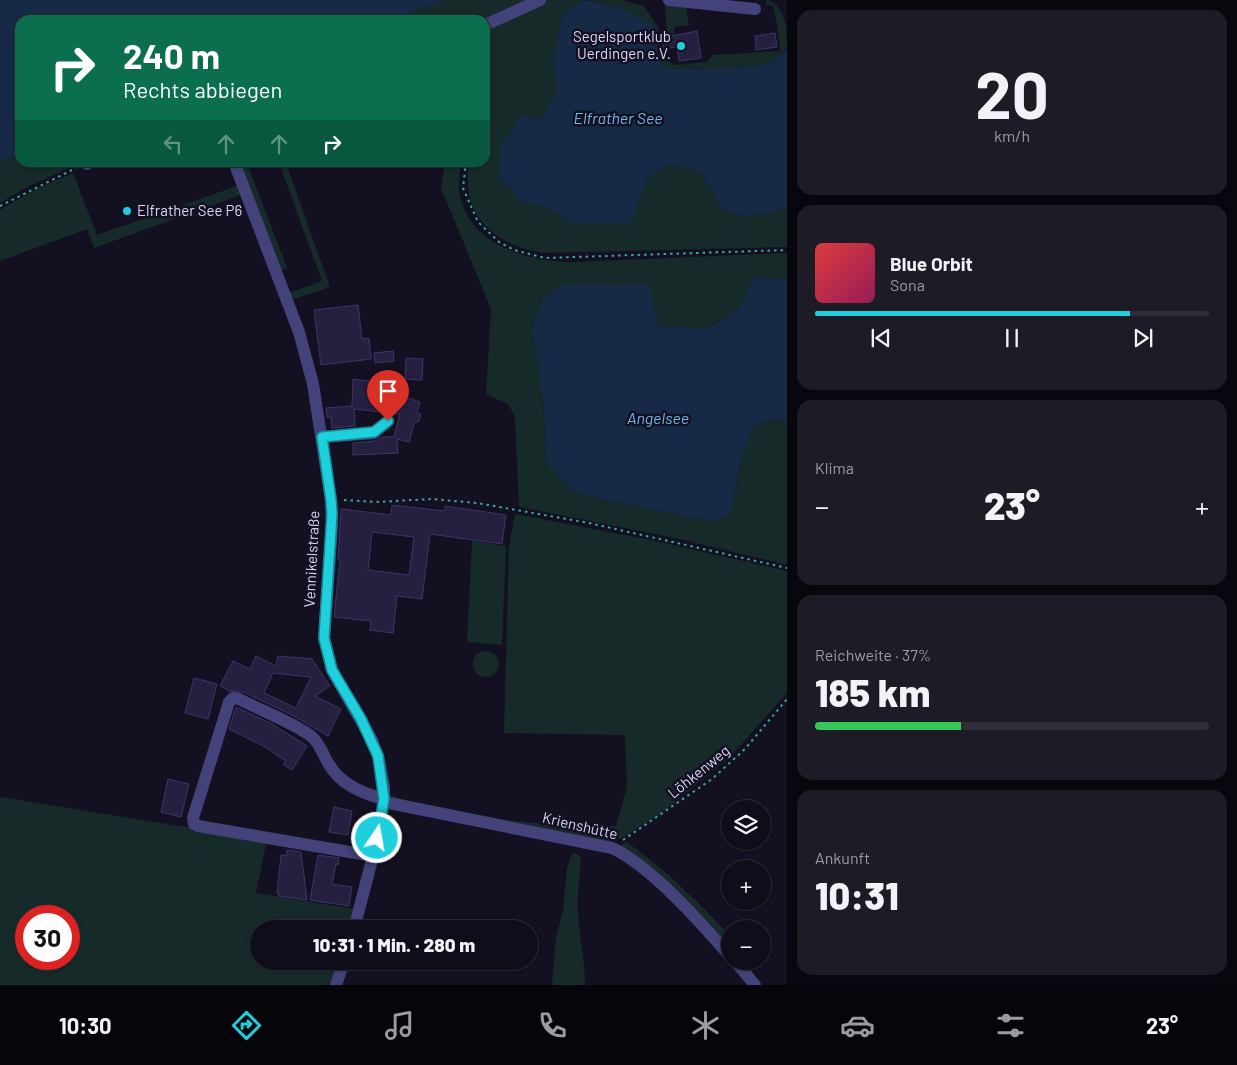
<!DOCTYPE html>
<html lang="de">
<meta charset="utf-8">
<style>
body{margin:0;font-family:Barlow,sans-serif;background:#1c1b26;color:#f1f3f6;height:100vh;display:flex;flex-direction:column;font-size:19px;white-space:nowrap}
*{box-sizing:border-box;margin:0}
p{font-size:16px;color:#9b9ca2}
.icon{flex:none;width:28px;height:28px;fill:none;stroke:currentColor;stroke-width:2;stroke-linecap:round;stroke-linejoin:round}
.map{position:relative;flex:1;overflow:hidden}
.sheet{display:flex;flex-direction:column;gap:10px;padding:10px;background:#08070e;width:450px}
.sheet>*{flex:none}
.top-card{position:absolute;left:15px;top:15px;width:475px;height:152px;border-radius:15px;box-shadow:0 1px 4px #0004,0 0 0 1px #2e2d38;background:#0b6e4f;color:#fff;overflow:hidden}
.controls{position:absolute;left:721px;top:800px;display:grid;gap:10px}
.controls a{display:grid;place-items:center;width:50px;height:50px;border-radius:50%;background:#0e0d19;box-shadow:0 1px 4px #0004,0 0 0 1px #2e2d38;font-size:25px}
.speed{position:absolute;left:15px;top:905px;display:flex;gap:10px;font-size:25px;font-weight:700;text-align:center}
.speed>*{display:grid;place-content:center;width:65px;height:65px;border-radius:50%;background:#0e0d19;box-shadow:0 1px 4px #0004,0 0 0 1px #2e2d38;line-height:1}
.speed .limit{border:8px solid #d22;background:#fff;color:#111}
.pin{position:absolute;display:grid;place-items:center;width:42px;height:42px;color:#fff;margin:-51px -21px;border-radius:50% 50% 50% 0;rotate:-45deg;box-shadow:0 0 5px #0007}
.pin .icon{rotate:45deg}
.me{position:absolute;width:55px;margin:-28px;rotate:12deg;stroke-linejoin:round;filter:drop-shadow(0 0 4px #0008)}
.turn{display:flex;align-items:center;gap:18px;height:105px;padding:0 25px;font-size:22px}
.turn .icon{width:65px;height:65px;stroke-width:2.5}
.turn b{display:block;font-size:35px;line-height:42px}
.lanes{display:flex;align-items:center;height:48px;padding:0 25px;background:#0003;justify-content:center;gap:25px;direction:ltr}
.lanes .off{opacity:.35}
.big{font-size:38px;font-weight:800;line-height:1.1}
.sheet .tile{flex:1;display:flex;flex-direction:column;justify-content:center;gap:8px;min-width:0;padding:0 18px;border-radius:15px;background:#1c1b26}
.sheet .dial{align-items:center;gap:0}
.dial b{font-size:65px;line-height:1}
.song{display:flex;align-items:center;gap:15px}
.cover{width:60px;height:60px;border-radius:8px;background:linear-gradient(135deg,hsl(0 70% 55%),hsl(330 70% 35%))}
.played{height:5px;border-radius:2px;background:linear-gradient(90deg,#1ecfde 80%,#2e2d38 80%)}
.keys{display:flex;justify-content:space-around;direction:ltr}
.heat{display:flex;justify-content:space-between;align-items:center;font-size:28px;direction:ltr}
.charge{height:8px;border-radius:4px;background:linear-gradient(90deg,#34c759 37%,#2e2d38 0)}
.trip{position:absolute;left:250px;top:920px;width:288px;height:50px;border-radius:25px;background:#0e0d19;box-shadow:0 1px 4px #0004,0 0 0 1px #2e2d38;font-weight:800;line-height:50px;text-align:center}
.dock{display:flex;height:80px;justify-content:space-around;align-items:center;background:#06050a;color:#9b9ca2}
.dock .icon{width:35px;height:35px}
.dock .on{color:#1ecfde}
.dock b{font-size:22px;color:#f1f3f6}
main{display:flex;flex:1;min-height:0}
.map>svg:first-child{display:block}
</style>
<main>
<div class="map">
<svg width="787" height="985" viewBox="0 0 787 985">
<rect width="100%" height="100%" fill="#131121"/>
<g fill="#152a29" fill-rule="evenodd">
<polygon points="446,0 526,0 481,20 390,20"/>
<path d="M546 0H585L563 13 553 60 557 89 542 120 522 114 520 200 551 209 571 223H630L646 180 668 164 700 172 723 209 747 217 787 208V247L544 253C494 245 460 215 469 163L485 162V32Z"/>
<path d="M588 0H621L644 6 658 27 662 54 666 60 676 65 707 62 713 55 780 51 778 29 773 6 766 5V0C770 0 772 2 776 5 787 16 787 31 787 48L768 64 736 68 668 69 661 65 653 25 616 6Z"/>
<polygon points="665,4 686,7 689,25 674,27 674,35 667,36"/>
<polygon points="20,153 20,162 80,163 27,187 0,203 0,162"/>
<polygon points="240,163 247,163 287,268 280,271"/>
<polygon points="279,163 286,163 330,287 291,300 289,293 322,281"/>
<path d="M445 163H461C460 171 458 181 459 190 466 244 526 262 573 262L787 253V280L755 277 739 308 706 329 658 326 648 285H560L543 399 546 461 604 500 717 522 731 512 740 463 754 425 771 420 787 421V565L680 539 519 507 515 417 508 404 486 394 491 309 441 188Z"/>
<polygon points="73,173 97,235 237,186 241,195 94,248 87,229 0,261 0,210 36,189"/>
<polygon points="515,514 656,541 787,571 787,693 730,757 660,814 627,835 613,842 394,800 388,793 402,800 500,819 559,826 582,824 616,826 627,787 625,735 504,733 509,547"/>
<polygon points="472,541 506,546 502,645 467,642"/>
<circle cx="486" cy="664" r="13"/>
<path d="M0 797 267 840 256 893 354 909 348 929H259V961H337L330 985H0ZM26 916H69V959H26Z"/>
<path d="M627 842C665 870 698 901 730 936V952L617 848Z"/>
<path d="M572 853 578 854 581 858C580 875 577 893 578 910 579 936 585 960 585 985H552L556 937 563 910 567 869Z"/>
</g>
<g fill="#162a46">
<polygon points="0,0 446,0 390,20 20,20 20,153 0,162"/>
<polygon points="585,0 616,6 653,25 661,65 668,69 736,68 768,64 787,49 787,208 747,217 723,209 700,172 668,164 646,180 631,223 571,223 551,209 520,200 499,177 501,145 522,114 542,120 557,89 553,60 563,13"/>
<polygon points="755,277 787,280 787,421 771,420 754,425 740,463 731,512 717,522 604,500 570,489 546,461 543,399 533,327 543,300 560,285 649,285 658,326 707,329 739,308"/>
</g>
<g fill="#251f40" stroke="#3e3469" fill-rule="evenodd">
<polygon points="697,31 701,58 679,61 677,47 664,49 662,38"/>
<polygon points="775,33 777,47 756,50 755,36"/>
<polygon points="358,305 362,339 369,338 371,359 321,365 314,310"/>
<polygon points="393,351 394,361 375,363 374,353"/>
<polygon points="406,358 423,359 422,380 405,379"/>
<polygon points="353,379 408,386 405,397 420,402 417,413 421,414 419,421 414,423 409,442 397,439 398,453 353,455 353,443 375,441 382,437 394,437 400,414 354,409 355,426 332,428 331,417 327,417 326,408 352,406"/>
<path d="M392 505 445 511V506L506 515 502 544 430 534 422 599 397 596 393 633 370 630 371 621 334 617 340 560 338 559 341 509 391 515ZM372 532 414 537 409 575 368 570Z"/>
<path d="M256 656 276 666 278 656 312 659 330 686 315 696 341 709 328 736 290 714 243 692 229 691 220 686 233 661 250 669ZM273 673 311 677 296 708 264 693Z"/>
<polygon points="194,678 217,684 208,719 185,713"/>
<polygon points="236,707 272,724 307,746 292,770 283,764 286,761 265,747 229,729"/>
<polygon points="168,779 189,784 181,817 161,812"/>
<polygon points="334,807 352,811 348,835 329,832"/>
<polygon points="287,850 301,852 307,900 279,896 279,893 277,893 281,855 286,856"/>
<polygon points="318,855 339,858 338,865 336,864 332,884 352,887 349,906 310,900"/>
</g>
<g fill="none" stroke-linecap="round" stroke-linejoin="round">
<g stroke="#3fa59d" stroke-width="2" stroke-dasharray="2.5 4" stroke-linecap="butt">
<polyline points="466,162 463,188 478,222 499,242 514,250 545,258 787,250"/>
<polyline points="0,206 76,168"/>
<polyline points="344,500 376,502 432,499 477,503 589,523 787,568"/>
<polyline points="623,840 712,779 745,749 787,699"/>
</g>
<g stroke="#43427a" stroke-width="12">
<polyline points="669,0 755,9"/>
<polyline points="485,25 540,0"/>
<polyline points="234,162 299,332 313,384 331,500 332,528 324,638 332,670 372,740 378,756 384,787 384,802 373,856 354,929"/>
<polyline points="87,164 90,162"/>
<polyline points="322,437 374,433 388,421"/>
<path d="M384 802 612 848C651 866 701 923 730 956"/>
<path d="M373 856 198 826 194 824 193 818 229 702 233 698 239 699C260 710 294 723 311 736 321 744 323 756 330 766 341 784 364 794 384 799"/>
<polyline points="735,961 755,985"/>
<polyline points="336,985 344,961"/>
</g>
</g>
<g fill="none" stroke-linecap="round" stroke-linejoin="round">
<g stroke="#148790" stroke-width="12">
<polyline id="route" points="377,838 384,799 378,756 361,719 332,670 324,638 332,514 331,500 322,437 374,432 388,421"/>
</g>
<use href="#route" stroke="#1ecfde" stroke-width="9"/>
</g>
<g fill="#1ecfde" stroke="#131121" stroke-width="2">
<circle cx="681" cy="46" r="5"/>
<circle cx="127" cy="211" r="5"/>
</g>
<g text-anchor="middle" stroke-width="5" stroke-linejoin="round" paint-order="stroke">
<g font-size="15" fill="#dad7f9" stroke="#131121" text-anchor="end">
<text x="671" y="42">Segelsportklub<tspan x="671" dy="17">Uerdingen e.V.</tspan></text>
<text x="137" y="216" text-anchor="start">Elfrather See P6</text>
</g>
<g font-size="15" fill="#dad7f9" stroke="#131121">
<text transform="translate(312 559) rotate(-87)" y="5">Vennikelstraße</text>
<text transform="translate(699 772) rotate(-39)" y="5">Löhkenweg</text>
<text transform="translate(580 826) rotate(13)" y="5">Krienshütte</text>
</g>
<g font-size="16" font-style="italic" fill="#72b6ec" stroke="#131121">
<text x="618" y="124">Elfrather See</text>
<text x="658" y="424">Angelsee</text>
</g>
</g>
</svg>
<div class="controls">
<a><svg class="icon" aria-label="layers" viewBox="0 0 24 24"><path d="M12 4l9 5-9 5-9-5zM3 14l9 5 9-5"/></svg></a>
<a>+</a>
<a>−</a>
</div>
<div class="speed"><div class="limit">30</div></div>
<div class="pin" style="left:388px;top:421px;background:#d93025"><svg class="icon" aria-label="arrive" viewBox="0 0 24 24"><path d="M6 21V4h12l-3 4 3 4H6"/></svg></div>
<svg class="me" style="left:377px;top:838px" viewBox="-20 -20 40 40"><circle r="17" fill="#1ecfde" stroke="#fff" stroke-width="3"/><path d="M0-11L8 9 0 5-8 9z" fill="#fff"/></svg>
<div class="trip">10:31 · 1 Min. · 280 m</div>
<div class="top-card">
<div class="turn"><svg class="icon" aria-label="right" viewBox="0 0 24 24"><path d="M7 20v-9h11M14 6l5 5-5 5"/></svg><div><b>240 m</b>Rechts abbiegen</div></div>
<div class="lanes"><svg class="icon off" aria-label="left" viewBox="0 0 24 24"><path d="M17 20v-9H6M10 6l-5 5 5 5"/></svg><svg class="icon off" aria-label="ahead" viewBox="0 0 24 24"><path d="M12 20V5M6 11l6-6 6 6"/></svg><svg class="icon off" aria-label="ahead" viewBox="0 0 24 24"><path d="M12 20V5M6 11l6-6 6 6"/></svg><svg class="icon" aria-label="right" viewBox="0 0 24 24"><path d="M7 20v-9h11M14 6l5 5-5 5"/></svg></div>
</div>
</div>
<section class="sheet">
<div class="tile dial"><b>20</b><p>km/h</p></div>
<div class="tile">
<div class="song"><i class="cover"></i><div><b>Blue Orbit</b><p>Sona</p></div></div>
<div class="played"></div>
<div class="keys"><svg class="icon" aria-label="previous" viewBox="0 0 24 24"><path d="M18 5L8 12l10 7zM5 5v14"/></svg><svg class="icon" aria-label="pause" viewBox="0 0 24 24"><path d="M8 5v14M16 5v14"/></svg><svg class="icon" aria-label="next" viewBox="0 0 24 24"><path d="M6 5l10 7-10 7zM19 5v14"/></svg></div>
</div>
<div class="tile"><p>Klima</p>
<div class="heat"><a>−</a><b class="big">23°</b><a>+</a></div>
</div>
<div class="tile"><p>Reichweite · 37%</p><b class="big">185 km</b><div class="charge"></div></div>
<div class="tile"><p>Ankunft</p><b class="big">10:31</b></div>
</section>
</main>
<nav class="dock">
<b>10:30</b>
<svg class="icon on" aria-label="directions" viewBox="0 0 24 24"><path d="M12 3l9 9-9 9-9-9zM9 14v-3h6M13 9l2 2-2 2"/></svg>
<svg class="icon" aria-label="music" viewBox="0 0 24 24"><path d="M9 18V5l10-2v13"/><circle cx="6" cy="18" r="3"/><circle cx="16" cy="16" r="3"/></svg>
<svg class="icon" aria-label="phone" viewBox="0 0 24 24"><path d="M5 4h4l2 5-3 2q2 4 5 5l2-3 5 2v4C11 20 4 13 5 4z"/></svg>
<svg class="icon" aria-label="climate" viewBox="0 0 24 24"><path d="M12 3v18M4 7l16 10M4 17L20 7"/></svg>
<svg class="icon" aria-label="car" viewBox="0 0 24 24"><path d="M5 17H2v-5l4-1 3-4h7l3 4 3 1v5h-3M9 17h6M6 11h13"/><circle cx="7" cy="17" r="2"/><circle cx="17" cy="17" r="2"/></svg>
<svg class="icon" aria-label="filters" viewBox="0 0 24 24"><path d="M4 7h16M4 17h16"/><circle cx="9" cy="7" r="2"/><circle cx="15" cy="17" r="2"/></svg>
<b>23°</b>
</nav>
